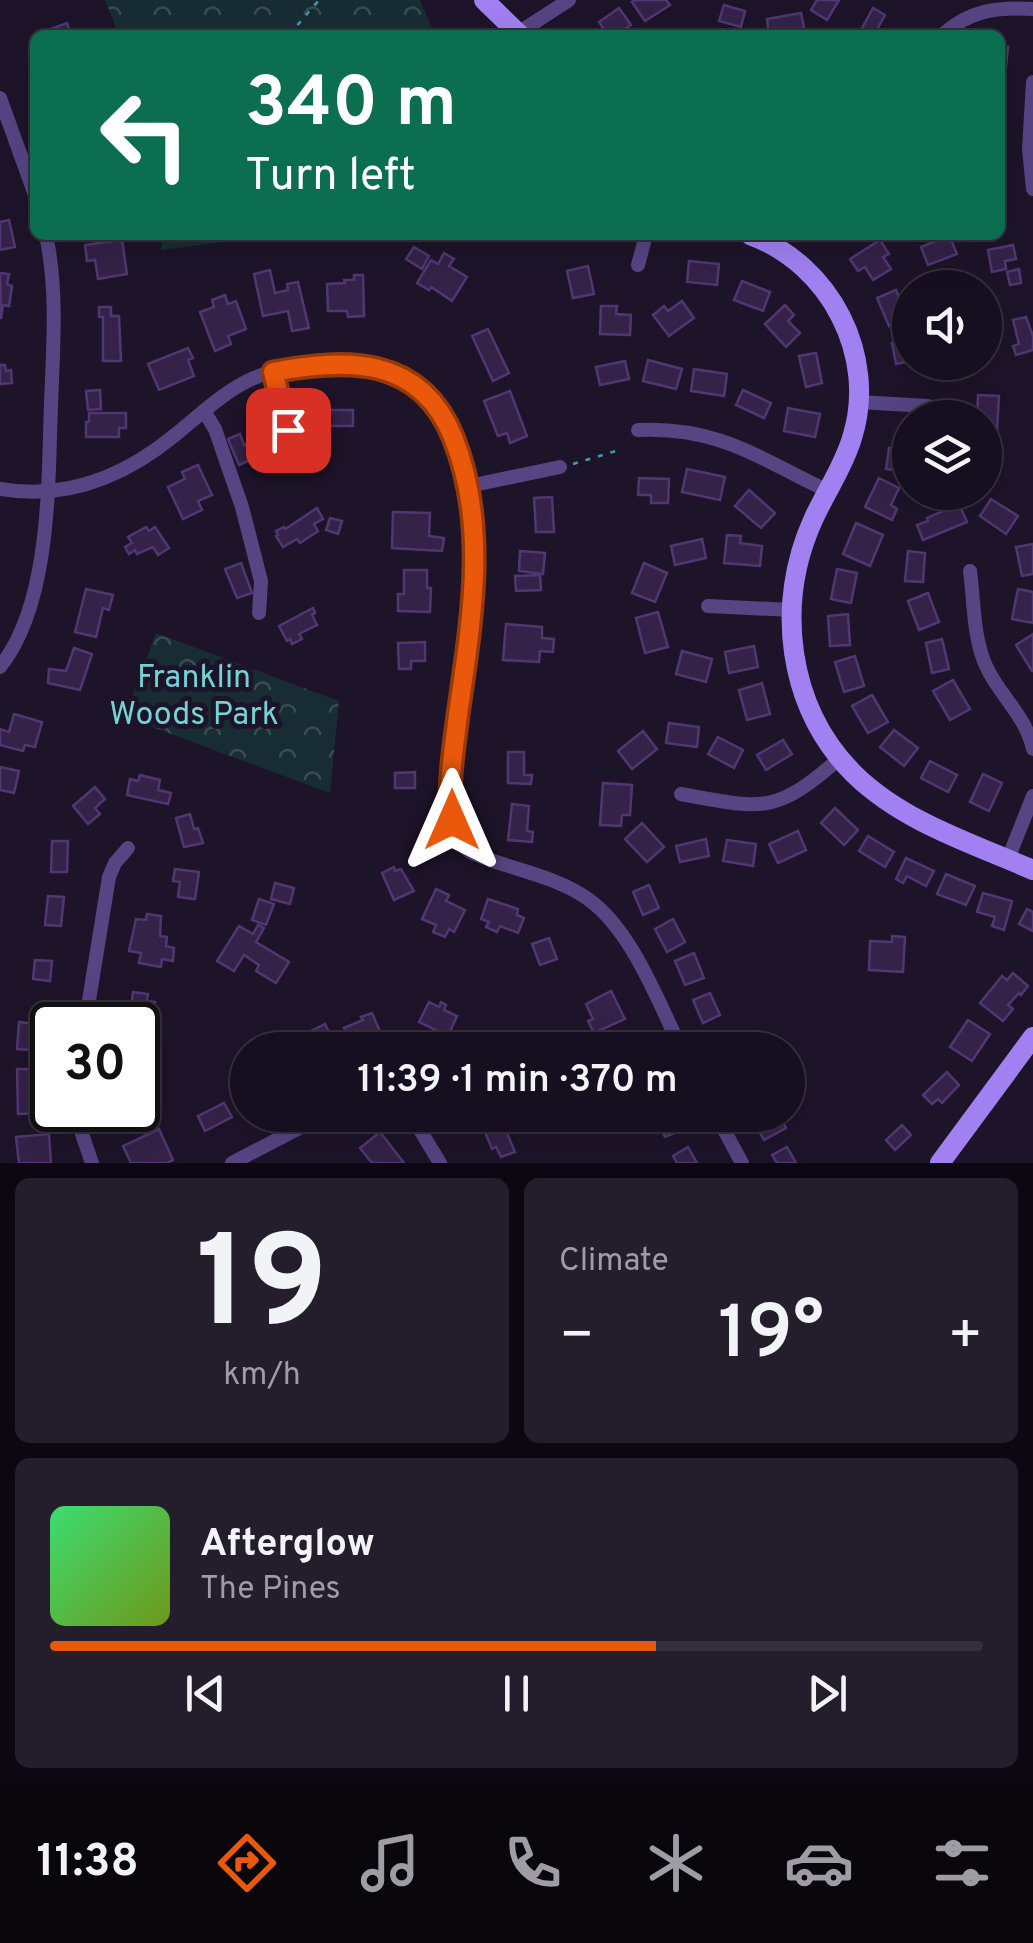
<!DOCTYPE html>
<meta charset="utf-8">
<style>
body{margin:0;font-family:Overpass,sans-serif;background:#231d2c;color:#f1f3f6;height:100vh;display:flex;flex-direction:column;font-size:38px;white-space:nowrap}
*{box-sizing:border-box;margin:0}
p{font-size:32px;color:#9e9ca4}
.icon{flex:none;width:55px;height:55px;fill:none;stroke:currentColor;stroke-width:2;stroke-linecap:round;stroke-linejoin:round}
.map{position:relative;height:1163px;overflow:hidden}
.drawer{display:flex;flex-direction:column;gap:15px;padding:15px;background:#0c0811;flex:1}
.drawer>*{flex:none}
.top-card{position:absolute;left:30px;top:30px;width:975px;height:210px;border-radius:15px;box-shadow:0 10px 40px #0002,0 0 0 2px #352f3d;background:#0b6e4f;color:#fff;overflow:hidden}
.fabs{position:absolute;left:892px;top:270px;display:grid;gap:20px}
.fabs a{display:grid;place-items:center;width:110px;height:110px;border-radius:50%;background:#160f1f;box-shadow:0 10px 40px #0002,0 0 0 2px #352f3d;font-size:50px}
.speed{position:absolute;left:30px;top:1002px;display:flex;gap:20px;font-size:50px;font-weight:700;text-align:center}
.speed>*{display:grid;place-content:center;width:130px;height:130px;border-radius:50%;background:#160f1f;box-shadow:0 10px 40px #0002,0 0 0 2px #352f3d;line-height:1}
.speed .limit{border:5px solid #111;border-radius:15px;background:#fff;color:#111}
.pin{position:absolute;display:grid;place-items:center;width:85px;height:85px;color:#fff;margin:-42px;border-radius:20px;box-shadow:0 5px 15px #0006}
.me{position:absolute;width:110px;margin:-55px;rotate:0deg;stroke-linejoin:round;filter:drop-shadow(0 0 8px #0008)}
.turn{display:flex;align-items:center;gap:35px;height:210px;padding:0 50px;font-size:45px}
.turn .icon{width:130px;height:130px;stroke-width:2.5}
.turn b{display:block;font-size:70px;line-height:85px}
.big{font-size:75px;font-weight:600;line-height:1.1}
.drawer .tile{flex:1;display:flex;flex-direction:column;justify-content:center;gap:15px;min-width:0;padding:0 35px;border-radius:15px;background:#231d2c}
.drawer .dial{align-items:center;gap:0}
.dial b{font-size:130px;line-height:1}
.song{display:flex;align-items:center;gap:30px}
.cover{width:120px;height:120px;border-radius:15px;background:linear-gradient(135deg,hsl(140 70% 55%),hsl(80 70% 35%))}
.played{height:10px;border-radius:5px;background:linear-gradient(90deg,#ea580c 65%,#352f3d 65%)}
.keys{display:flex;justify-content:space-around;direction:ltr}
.heat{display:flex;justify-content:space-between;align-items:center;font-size:55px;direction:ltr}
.drawer .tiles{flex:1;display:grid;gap:15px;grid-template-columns:1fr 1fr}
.tile:last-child{grid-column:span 2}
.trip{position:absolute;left:230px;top:1032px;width:575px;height:100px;border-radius:50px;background:#160f1f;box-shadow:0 10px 40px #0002,0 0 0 2px #352f3d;font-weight:600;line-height:100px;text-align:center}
.tab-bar{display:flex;height:160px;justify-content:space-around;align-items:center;background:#09060c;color:#9e9ca4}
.tab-bar .icon{width:70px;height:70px}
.tab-bar .on{color:#ea580c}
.tab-bar b{font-size:45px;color:#f1f3f6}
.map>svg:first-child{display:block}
</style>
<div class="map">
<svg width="1033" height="1163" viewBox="0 0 1033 1163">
<defs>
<pattern id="forest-crowns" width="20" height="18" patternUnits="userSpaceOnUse" patternTransform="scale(2.5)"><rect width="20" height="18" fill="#182d33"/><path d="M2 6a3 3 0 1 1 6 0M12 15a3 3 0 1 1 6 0" fill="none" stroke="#3a4b51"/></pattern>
</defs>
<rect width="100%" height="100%" fill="#1d1429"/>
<g fill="url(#forest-crowns)">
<polygon points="105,0 420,0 435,35 119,35"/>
<polygon points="163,235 275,235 161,250"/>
<polygon points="156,633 339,701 330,793 125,717"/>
</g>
<g fill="#342248" stroke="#513772" stroke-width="2.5">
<polygon points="635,0 666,0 670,5 645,21 632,2"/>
<polygon points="817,0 839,0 827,20 811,10"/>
<polygon points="724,5 745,11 741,27 719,21"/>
<polygon points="619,8 631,25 616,35 608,35 599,22"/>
<polygon points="873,8 885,15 874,35 870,35 861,30"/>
<polygon points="801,13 805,32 769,35 767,19"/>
<polygon points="67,23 71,35 50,35 48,30"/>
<polygon points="1000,47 1008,47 1005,76 1000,76"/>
<polygon points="9,220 15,247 0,250 0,222"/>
<polygon points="934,235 949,235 957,254 928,265 921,247 936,241"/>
<polygon points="122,240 127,274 98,279 95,260 87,261 85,245"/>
<polygon points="880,240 889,254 883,257 891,269 873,280 865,267 858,271 850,259"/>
<polygon points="1013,245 1016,259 1005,261 1006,269 992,272 988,250"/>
<polygon points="414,247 429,256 422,269 406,259"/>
<polygon points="444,253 454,259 449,266 467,277 452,301 431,287 429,290 417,283 431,260 438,264"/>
<polygon points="689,261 719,264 717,285 687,282"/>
<polygon points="588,266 594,294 573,298 567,271"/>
<polygon points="1019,269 1021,283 1010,285 1007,272"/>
<polygon points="270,270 275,293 288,290 287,284 298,282 309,328 292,331 288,311 263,316 254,274"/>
<polygon points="0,273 9,274 7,284 12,286 9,306 3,305 1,319"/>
<polygon points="354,275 363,275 364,316 348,317 347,311 328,311 327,284 345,283 344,280 354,280"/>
<polygon points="742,281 770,292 763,311 734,300"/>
<polygon points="896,290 908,318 889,326 877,298"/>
<polygon points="225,295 228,304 236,301 246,329 228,336 231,344 215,351 200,312 214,307 212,300"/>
<polygon points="682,301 694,318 669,336 653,315 664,306 668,311"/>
<polygon points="785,305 794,315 788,321 800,333 786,347 765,324"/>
<polygon points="601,306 617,306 616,314 631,315 630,335 600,334"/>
<polygon points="99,307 111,307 111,316 119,316 121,361 103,361 103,317 99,317"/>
<polygon points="1026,317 1033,336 1033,350 1016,355 1013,346 1019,344 1013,320"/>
<polygon points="488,329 509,373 493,381 472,336"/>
<polygon points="910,339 910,361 896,364 892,343"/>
<polygon points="188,348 193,358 188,360 194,376 159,390 148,364"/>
<polygon points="816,353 822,383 806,387 799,356"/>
<polygon points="648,360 682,369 676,389 643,381"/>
<polygon points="625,361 629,379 600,385 596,367"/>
<polygon points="0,365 5,365 6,371 11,370 12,383 0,384"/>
<polygon points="694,369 727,374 724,396 691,391"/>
<polygon points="100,390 101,409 88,410 86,391"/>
<polygon points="743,390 771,403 764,418 736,405"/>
<polygon points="510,391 527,436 510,443 507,433 498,436 484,401"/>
<polygon points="978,395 999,396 997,431 985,430 985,418 977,418"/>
<polygon points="308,405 321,405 321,410 353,410 353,426 320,426 320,419 308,419"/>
<polygon points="788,408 820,414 815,437 784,431"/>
<polygon points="89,413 126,413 126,428 119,428 119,437 86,437 86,422 89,422"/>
<polygon points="240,434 244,445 262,437 269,452 239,465 228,439"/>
<polygon points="889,448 910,451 910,472 886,469"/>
<polygon points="198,465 212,495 198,501 202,510 183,519 168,487 185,479 182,472"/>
<polygon points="687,469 725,477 720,500 682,492"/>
<polygon points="639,478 669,479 668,503 651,503 651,495 638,495"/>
<polygon points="879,478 899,488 891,505 897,509 892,520 865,507"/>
<polygon points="749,490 775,513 761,528 735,506"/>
<polygon points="552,497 554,532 536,532 534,498"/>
<polygon points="991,499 1018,516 1006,534 980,516"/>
<polygon points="959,504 967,522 923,540 917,525 928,521 927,518"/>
<polygon points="317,508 323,519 314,524 318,531 300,543 297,539 283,547 276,536 278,535 276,531 284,527 285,529 290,526"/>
<polygon points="393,512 430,513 429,536 444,538 442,551 392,548"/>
<polygon points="330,518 342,521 338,534 326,530"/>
<polygon points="856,523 883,535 870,566 843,554"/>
<polygon points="146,527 149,531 155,527 169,548 158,555 153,547 137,554 135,550 129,554 125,547 132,543 128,537"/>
<polygon points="727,535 741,536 740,543 762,546 760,566 724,563"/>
<polygon points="702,539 706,558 675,565 671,546"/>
<polygon points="1033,544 1033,574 1022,576 1016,547"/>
<polygon points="520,551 545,553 543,574 519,571"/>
<polygon points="908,551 925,553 923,582 905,581"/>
<polygon points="241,563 252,593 237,598 225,569"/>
<polygon points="644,563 667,573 655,602 632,593"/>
<polygon points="837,569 857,573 851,603 831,599"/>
<polygon points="404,570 427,570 427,588 431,588 430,612 398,611 398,594 404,594"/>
<polygon points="540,575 541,590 516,591 515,576"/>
<polygon points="86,589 113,595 109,610 103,608 96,637 75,632"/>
<polygon points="1018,589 1033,592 1033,623 1012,619"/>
<polygon points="928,593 939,622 919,630 908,601"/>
<polygon points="313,608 315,613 312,615 317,625 299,634 302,639 292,644 290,639 287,641 279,626"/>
<polygon points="658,612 668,647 645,653 636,618"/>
<polygon points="848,614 850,645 830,646 828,616"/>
<polygon points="506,624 542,627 542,638 554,639 553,652 540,651 539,662 503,660"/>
<polygon points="1033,634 1033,670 1032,671 1016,645"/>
<polygon points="942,639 949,669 932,673 926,643"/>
<polygon points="425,642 425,661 411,661 411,669 399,669 398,643"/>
<polygon points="754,646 758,667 729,673 725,652"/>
<polygon points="74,648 92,654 80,690 48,683 49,669 66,671"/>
<polygon points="682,651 712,659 706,682 676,674"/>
<polygon points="855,656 864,686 844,692 835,662"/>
<polygon points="953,680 970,709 950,720 933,691"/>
<polygon points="762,683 770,714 747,720 739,690"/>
<polygon points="872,695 888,722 868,733 852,706"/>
<polygon points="14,714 42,722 35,747 25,745 23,751 0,745 0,729 9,732"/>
<polygon points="669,723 699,727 697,747 666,743"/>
<polygon points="894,730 918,748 904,766 880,747"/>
<polygon points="643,731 657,749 632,769 618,751"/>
<polygon points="718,737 743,750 734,768 708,754"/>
<polygon points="783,740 792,754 766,770 757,755"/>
<polygon points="508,752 524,752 524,775 532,775 531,784 508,783"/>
<polygon points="930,761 957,775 948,792 921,778"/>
<polygon points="0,767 19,771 14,793 0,790"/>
<polygon points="415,772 415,788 395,788 395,773"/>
<polygon points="983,774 1002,783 989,811 970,802"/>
<polygon points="140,775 160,780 158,790 171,793 168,804 127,795 130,779 138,781"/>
<polygon points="603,783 632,785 630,815 622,815 621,826 600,825"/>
<polygon points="95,787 105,799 95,808 100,814 88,824 73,806"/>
<polygon points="512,804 529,806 527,831 533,832 532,842 508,840"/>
<polygon points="835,808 858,830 844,845 821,823"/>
<polygon points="190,814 194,829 198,828 203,843 184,847 176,818"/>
<polygon points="642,823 664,847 647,862 625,839"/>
<polygon points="798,831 806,850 778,863 769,844"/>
<polygon points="868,836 894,852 885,867 859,851"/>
<polygon points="706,839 709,856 680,862 676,846"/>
<polygon points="727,840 756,844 753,866 723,861"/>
<polygon points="52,841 68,841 67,872 51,872"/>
<polygon points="906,858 934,871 926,886 907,876 903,883 896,879"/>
<polygon points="394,867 395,871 401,869 414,891 394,900 382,873"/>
<polygon points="175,869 199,872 195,899 178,897 180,882 173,881"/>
<polygon points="946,874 975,886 966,905 937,894"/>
<polygon points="275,883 294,888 290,904 271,899"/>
<polygon points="649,885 659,908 643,915 633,892"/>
<polygon points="436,889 449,895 446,901 465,910 454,932 449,929 445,937 433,932 436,925 422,919"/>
<polygon points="983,893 1012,901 1004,930 992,926 995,917 977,912"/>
<polygon points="48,896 64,897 61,926 45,925"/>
<polygon points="259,899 274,904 266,925 252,920"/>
<polygon points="488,899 518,909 517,915 524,918 518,933 500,926 497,932 486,927 489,922 481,919"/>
<polygon points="1027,909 1033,912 1033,931 1019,924"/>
<polygon points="147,914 161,916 160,936 167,937 166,946 174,948 173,961 162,959 161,967 139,963 141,953 129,951 136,919 146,920"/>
<polygon points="673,919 685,942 667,952 655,929"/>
<polygon points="258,925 264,928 256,942 289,962 276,983 256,971 259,965 244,955 234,971 217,961 239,926 253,934"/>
<polygon points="892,936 905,937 903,972 869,970 870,941 892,942"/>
<polygon points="549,938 557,959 540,965 532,944"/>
<polygon points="694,953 704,978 685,985 675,961"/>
<polygon points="35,960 52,961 50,981 33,979"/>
<polygon points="1013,973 1028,986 1021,995 1019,993 1008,1005 1013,1009 1003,1021 980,1003 1002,976 1007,980"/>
<polygon points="611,991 625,1019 594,1033 588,1021 593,1019 586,1004"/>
<polygon points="133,992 148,994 147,1001 155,1002 153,1016 146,1016 145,1027 151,1028 150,1042 138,1040 138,1025 129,1025"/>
<polygon points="710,993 720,1015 703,1023 693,1000"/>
<polygon points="429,1002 439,1007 441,1002 446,1005 444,1010 457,1016 448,1036 419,1022"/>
<polygon points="37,1006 49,1007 45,1051 17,1049 19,1022 35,1024"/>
<polygon points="372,1013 388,1050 375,1050 373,1044 359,1050 353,1050 344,1028 363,1020 361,1017"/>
<polygon points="968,1020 990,1034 972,1061 950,1047"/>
<polygon points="325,1024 338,1050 300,1050 295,1039"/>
<polygon points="735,1035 743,1050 717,1050 715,1046"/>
<polygon points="17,1069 30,1069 30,1077 45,1077 46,1113 18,1114"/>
<polygon points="947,1072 959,1085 942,1103 938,1099 932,1104 923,1095"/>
<polygon points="224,1103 232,1117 205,1131 198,1116"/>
<polygon points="653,1115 671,1115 679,1131 665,1137"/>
<polygon points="761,1115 771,1115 773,1120 780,1116 786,1128 764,1140 753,1120"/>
<polygon points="500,1117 515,1152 501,1157 496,1147 492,1149 482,1125"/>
<polygon points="902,1125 911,1135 895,1150 886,1140"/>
<polygon points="159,1129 173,1160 167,1163 131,1163 123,1146"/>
<polygon points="380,1132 404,1163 372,1163 360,1148"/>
<polygon points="49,1134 51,1163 19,1163 16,1137"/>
<polygon points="688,1147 697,1163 677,1163 673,1156"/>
<polygon points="787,1147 796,1163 777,1163 772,1155"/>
</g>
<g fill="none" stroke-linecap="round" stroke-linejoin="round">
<g stroke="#3f9ab1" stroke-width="2.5" stroke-dasharray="5 8" stroke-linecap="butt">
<polyline points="289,35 319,0"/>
<polyline points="573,464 619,450"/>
</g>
<g stroke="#574483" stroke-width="14">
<polyline points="518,33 569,0"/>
<path d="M942 35C970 10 997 7 1033 9"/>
<polyline points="1033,82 1029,149 1033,189"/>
<polyline points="0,98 35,195"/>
<polyline points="638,265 646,235"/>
<polyline points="273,371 295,460"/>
<polyline points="858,402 928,406"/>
<polyline points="204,411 215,429 242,507 261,581 259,613"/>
<path d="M638 430C718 426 760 459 828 491"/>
<polyline points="469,486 560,467"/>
<path d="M0 489C65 500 124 477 175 435 200 415 224 391 254 378 275 369 299 367 321 364 411 356 447 402 468 483 486 555 467 650 457 724 453 755 446 791 452 822 455 836 460 845 472 853 509 869 554 875 588 899 632 930 658 1002 682 1050"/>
<path d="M970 571C974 601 973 637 986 666 999 695 1026 716 1033 749"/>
<polyline points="708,606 791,610"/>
<path d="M0 667C51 603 48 483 51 405 53 348 58 291 46 235"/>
<path d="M681 794C763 809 775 815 840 758"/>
<polyline points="1008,859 1033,796"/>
<polyline points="85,1025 109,877 115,863 128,848"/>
<polyline points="80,1110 82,1134 92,1163"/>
<polyline points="411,1115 440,1163"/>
<polyline points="716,1115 742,1163"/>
<polyline points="232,1163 324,1115"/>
</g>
<g stroke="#a181f1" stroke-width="20">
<polyline points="484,0 520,35"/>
<path d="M750 235C830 264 878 356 852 438 843 468 825 493 813 520 775 604 787 707 854 774 903 822 971 843 1033 870"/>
<polyline points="940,1163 1033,1037"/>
</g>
</g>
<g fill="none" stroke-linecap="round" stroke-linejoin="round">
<g stroke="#983908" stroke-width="25">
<path id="route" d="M288 430 273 372C347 358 420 356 453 437 489 526 471 623 458 715 454 749 447 786 452 820"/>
</g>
<use href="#route" stroke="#ea580c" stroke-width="18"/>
</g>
<g text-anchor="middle" stroke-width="10" stroke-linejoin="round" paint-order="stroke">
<g font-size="32" fill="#72d4d5" stroke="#1d1429">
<text x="194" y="687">Franklin<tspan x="194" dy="37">Woods Park</tspan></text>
</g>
</g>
</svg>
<div class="fabs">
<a><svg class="icon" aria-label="sound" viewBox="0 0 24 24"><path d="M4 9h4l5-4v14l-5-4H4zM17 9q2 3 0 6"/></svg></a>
<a><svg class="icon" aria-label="layers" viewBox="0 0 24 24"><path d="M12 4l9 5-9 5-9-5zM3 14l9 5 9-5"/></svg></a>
</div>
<div class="speed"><div class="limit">30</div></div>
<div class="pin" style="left:288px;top:430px;background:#d93025"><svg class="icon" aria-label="arrive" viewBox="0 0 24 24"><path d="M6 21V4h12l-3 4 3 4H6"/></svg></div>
<svg class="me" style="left:452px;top:820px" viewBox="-20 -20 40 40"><path d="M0-17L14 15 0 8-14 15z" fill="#ea580c" stroke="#fff" stroke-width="4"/></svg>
<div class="trip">11:39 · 1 min · 370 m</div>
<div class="top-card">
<div class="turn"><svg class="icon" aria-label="left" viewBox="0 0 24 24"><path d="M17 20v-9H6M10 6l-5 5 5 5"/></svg><div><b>340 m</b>Turn left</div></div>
</div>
</div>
<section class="drawer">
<div class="tiles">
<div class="tile dial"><b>19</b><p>km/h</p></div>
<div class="tile"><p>Climate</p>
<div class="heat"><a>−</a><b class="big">19°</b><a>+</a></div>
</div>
<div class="tile">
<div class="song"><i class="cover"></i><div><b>Afterglow</b><p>The Pines</p></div></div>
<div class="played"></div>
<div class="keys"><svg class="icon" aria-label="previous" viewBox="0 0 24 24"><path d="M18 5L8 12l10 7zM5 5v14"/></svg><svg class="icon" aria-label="pause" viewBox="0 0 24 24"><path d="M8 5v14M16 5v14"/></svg><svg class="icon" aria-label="next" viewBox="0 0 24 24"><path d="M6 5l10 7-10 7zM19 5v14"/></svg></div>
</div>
</div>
</section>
<nav class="tab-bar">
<b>11:38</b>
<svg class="icon on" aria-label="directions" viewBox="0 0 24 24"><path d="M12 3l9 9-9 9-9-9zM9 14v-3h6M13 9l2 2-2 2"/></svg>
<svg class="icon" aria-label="music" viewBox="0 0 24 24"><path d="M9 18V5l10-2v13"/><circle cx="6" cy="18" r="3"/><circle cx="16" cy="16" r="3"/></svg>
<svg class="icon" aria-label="phone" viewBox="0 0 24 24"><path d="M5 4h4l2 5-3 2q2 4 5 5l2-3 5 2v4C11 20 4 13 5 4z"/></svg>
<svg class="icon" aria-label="climate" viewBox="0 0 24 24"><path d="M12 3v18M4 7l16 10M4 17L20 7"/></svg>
<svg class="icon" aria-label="car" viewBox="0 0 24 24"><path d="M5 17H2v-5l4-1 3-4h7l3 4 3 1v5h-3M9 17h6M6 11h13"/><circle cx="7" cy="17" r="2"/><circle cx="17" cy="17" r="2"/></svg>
<svg class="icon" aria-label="filters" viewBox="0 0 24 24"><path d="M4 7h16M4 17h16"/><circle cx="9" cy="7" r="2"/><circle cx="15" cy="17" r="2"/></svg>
</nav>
